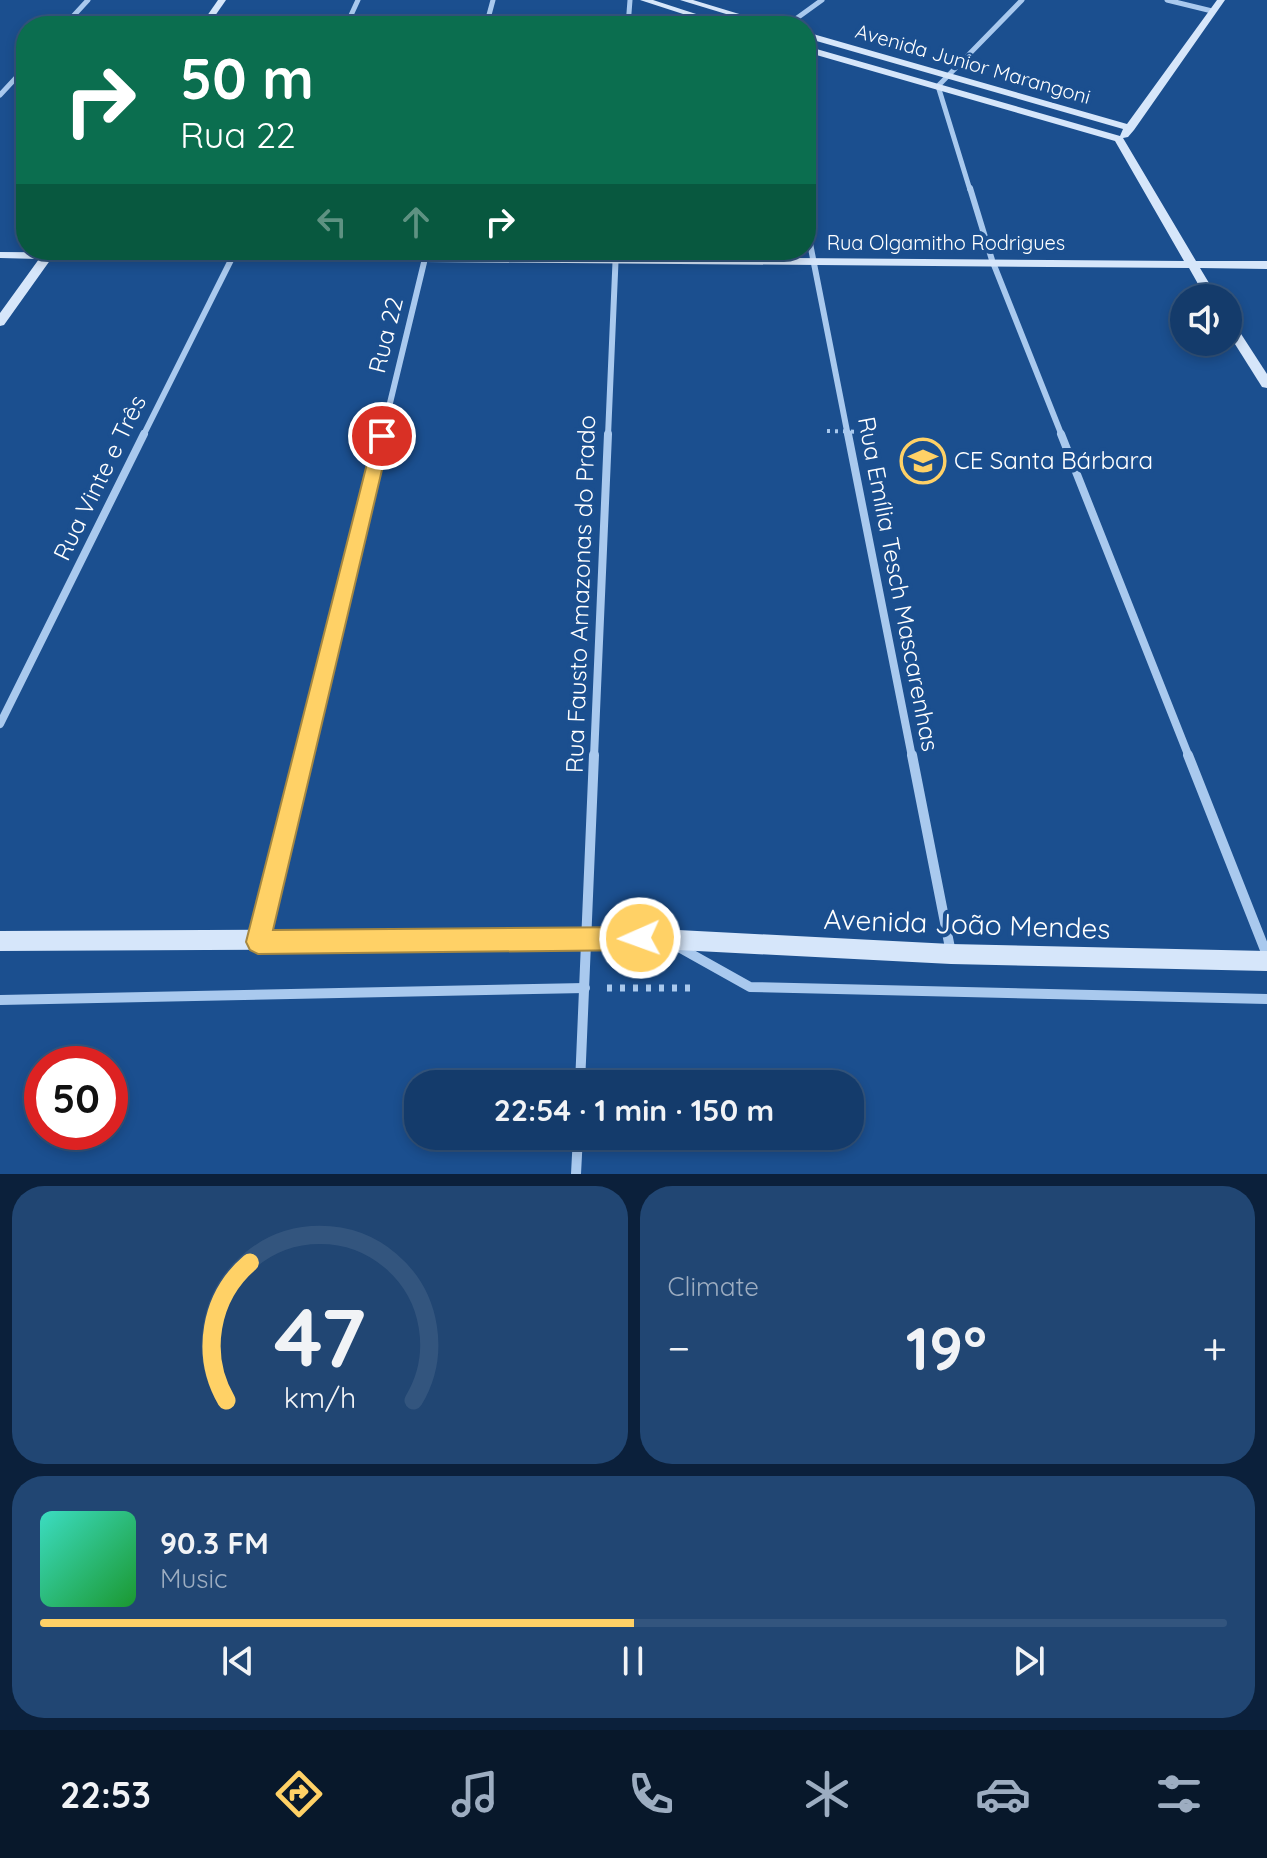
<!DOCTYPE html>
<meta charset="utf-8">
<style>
body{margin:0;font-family:Quicksand,sans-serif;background:#214673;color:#f1f3f6;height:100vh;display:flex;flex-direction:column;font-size:30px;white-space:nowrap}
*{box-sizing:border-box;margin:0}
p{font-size:26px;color:#9dadc1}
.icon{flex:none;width:44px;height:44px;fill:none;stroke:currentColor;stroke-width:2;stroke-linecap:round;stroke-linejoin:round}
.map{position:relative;height:1174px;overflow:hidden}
.side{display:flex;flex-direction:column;gap:12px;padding:12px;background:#0b203b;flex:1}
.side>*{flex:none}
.hud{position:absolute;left:16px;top:16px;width:800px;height:244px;border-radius:32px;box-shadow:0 4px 12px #0003,0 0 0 2px #33557e;background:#0b6e4f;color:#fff;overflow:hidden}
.controls{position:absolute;left:1170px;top:284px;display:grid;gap:16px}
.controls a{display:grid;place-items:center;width:72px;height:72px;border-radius:50%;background:#143b6b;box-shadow:0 4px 12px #0003,0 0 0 2px #33557e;font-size:40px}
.speed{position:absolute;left:24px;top:1046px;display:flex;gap:16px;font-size:40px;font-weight:700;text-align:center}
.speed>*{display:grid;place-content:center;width:104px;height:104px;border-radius:50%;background:#143b6b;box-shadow:0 4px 12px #0003,0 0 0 2px #33557e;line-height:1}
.speed .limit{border:12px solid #d22;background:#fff;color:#111}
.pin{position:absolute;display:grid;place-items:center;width:68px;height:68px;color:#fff;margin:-34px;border:4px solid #fff;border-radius:50%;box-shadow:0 2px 8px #0007}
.me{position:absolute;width:88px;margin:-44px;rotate:268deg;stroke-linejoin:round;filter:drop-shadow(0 0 6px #0008)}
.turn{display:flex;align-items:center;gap:28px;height:168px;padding:0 32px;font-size:36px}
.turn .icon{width:104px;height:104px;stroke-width:2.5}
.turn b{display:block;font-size:56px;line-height:68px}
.lanes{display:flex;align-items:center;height:76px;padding:0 32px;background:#0003;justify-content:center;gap:40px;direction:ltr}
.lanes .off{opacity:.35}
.big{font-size:60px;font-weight:700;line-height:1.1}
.side .card{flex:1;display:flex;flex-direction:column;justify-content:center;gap:12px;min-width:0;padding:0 28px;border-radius:32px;background:#214673}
.side .dial{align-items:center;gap:0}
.dial svg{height:208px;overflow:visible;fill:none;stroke:#33557e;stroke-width:7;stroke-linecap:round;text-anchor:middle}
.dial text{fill:#f1f3f6;stroke:none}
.song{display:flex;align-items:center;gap:24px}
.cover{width:96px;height:96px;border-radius:12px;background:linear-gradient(135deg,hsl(170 70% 55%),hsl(130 70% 35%))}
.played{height:8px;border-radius:4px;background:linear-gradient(90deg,#ffd166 50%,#33557e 50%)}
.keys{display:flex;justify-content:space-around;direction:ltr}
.heat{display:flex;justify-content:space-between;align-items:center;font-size:44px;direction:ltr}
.side .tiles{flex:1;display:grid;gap:12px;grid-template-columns:1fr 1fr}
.card:last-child{grid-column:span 2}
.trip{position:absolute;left:404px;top:1070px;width:460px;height:80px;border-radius:32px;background:#143b6b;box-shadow:0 4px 12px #0003,0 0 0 2px #33557e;font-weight:700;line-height:80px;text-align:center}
.dock{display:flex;height:128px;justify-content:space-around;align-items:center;background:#08182b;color:#9dadc1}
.dock .icon{width:56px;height:56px}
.dock .current{color:#ffd166}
.dock b{font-size:36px;color:#f1f3f6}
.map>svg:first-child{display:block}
</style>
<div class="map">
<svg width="1267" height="1174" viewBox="0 0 1267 1174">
<rect width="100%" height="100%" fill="#1b4f8f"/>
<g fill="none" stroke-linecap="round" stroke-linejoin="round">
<polyline stroke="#a9c9ee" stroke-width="7" stroke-dasharray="5 8" stroke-linecap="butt" points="607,988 697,988"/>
<g stroke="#a9c9ee" stroke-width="5">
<polyline points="1167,0 1212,11"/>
<polyline points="64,26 88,0"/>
<polyline points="346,26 358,0"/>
<polyline points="486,26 493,0"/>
<polyline points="628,26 630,0"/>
<polyline points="786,26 822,0"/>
<polyline points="0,95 26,67"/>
<polyline points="970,190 938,86 1022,0"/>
</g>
<g stroke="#a9c9ee" stroke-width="6">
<polyline points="970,188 992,260 1062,436"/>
<polyline points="806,223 848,436"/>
<polyline points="143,436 236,250"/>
<polyline points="382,436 427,250"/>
<polyline points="608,436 616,250"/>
</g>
<g stroke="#a9c9ee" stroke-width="8">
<polyline points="848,434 912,757"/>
<polyline points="1061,434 1189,757"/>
<polyline points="0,724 144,434"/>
<polyline points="303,757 382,434"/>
<polyline points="594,757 608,434"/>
</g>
<g stroke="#a9c9ee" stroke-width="10">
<polyline points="912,755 951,953"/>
<polyline points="1188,755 1267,955"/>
<polyline points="259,937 304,755"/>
<polyline points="675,945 750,987 1267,999"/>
<polyline points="0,1000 585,988"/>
<polyline points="580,1084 594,755"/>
<polyline points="576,1174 578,1136"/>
</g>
<g fill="#d6e6fa" fill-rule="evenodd">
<polygon points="218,0 226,0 208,26 200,26"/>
<polygon points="640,0 653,0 733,26 720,26"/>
<polygon points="680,0 693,0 779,26 766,26"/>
<polygon points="1217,0 1225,0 1134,130 1128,137 1123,138 1196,261 1267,261 1267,269 1200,268 1218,298 1206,298 1189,268 51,259 4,325 0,326 0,313 39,259 0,258 0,252 1184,261 1115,141 806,52 806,46 1120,136 1123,129 806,38 806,32 1127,124"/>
<polygon points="1228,319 1232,320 1267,374 1267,388 1262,387 1228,333"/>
<polygon points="640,928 951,944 1267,951 1267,971 951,964 640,948 0,951 0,931"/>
</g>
<polyline stroke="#a9c9ee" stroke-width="4" stroke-dasharray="3 5" stroke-linecap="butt" points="827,431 870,432"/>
</g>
<polygon fill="#ffd166" stroke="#a68842" stroke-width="2" points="382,431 390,436 273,930 640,927 648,930 652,938 648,947 640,950 258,954 250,950 246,942 374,436"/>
<defs>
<g id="school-ring" transform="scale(2.3)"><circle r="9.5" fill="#1b4f8f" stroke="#ffd166" stroke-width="1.5"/><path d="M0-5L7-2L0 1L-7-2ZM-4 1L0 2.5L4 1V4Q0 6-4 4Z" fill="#ffd166"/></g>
</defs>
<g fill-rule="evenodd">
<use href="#school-ring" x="923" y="461"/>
</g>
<g text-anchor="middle" stroke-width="8" stroke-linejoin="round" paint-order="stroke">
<g font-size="20" fill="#fff" stroke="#1b4f8f">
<text transform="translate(973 64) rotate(16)" y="7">Avenida Junior Marangoni</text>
<text x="946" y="250">Rua Olgamitho Rodrigues</text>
</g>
<g font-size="24" fill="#fff" stroke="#1b4f8f">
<text transform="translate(386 335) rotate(-76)" y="8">Rua 22</text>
<text transform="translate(100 478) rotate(-64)" y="8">Rua Vinte e Três</text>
<text transform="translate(898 584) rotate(79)" y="8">Rua Emília Tesch Mascarenhas</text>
<text transform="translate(581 594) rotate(-88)" y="8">Rua Fausto Amazonas do Prado</text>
</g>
<g font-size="24" fill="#fff" stroke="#1b4f8f" text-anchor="start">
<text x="954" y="469">CE Santa Bárbara</text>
</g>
<g font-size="28" fill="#fff" stroke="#1b4f8f">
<text transform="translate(967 924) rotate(2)" y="10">Avenida João Mendes</text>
</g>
</g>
</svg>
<div class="controls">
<a><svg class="icon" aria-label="sound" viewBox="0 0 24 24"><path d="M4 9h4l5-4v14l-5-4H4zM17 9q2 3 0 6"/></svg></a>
</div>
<div class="speed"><div class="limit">50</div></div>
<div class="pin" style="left:382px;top:436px;background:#d93025"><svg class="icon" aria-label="arrive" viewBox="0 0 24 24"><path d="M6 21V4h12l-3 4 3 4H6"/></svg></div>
<svg class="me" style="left:640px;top:938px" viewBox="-20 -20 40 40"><circle r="17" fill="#ffd166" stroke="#fff" stroke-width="3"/><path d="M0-11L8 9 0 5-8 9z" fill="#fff"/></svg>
<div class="trip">22:54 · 1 min · 150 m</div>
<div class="hud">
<div class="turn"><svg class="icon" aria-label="right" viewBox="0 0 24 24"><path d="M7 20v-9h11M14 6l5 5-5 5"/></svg><div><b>50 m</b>Rua 22</div></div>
<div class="lanes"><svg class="icon off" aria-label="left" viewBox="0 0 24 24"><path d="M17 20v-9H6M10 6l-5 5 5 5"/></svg><svg class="icon off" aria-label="ahead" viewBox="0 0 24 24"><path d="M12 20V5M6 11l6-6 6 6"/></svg><svg class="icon" aria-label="right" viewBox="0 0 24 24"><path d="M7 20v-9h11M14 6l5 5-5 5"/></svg></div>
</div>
</div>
<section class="side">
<div class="tiles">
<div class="card dial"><svg viewBox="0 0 100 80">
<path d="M14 69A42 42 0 1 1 86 69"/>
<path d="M14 69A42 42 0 0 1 23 16" stroke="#ffd166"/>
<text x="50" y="56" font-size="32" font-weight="700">47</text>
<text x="50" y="72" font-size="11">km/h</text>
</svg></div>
<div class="card"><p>Climate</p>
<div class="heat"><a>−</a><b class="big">19°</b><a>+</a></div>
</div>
<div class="card">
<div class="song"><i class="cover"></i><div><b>90.3 FM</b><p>Music</p></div></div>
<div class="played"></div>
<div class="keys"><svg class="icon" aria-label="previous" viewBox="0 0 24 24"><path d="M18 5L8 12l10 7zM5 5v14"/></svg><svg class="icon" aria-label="pause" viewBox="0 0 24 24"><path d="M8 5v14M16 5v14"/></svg><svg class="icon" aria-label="next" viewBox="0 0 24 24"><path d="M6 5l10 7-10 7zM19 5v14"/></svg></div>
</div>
</div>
</section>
<nav class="dock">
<b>22:53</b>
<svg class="icon current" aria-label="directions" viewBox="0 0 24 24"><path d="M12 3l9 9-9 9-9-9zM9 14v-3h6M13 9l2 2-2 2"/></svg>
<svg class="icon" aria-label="music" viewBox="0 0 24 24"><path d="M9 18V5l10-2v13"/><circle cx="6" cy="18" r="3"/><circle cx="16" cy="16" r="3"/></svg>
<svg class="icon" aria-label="phone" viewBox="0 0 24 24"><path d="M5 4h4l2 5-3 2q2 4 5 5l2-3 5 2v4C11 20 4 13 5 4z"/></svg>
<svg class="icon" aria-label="climate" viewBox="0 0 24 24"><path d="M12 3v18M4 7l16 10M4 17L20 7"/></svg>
<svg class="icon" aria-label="car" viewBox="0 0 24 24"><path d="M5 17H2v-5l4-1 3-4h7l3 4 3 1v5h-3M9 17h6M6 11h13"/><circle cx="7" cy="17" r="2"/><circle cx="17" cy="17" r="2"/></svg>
<svg class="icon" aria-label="filters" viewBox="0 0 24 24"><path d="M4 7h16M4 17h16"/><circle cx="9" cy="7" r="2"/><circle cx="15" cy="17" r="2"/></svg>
</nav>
